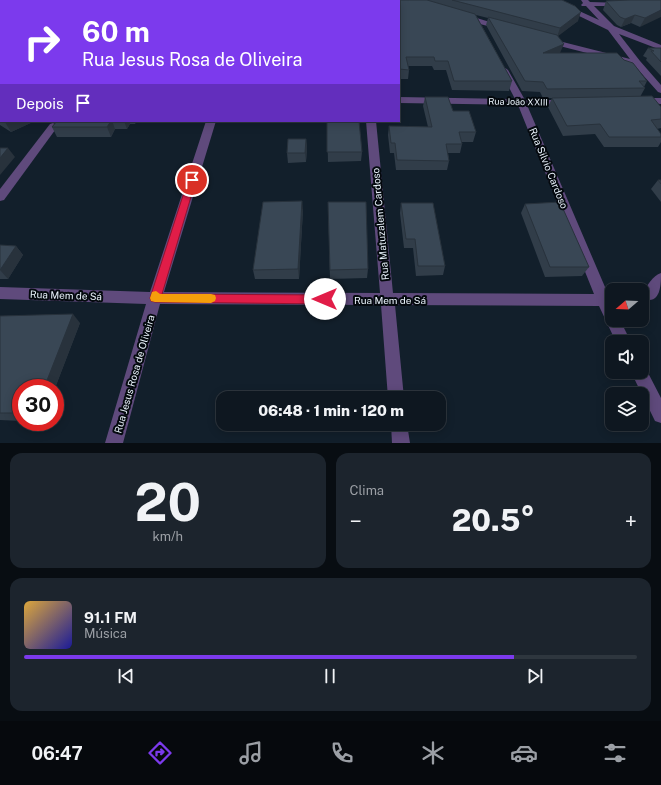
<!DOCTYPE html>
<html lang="pt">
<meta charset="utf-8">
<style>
body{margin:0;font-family:"Public Sans",sans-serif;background:#1c242d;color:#f1f3f6;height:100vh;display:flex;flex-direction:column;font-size:15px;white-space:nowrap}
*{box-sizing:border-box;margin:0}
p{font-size:13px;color:#9b9fa5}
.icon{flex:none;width:22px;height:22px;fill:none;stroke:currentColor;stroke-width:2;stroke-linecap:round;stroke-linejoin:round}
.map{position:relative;height:443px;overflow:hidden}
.side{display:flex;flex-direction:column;gap:10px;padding:10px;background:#080d12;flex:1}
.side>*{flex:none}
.top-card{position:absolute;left:0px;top:0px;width:400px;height:122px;box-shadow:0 2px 10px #0003,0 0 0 1px #2e363e;background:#7c3aed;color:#fff;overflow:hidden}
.needle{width:26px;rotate:251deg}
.fabs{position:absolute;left:605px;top:283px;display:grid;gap:8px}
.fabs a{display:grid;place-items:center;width:44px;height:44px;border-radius:8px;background:#0e1720;box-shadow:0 2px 10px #0003,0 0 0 1px #2e363e;font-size:20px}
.speed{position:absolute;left:12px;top:379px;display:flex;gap:8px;font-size:20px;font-weight:700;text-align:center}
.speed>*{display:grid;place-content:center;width:52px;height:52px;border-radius:50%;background:#0e1720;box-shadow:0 2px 10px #0003,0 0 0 1px #2e363e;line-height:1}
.speed .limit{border:6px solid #d22;background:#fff;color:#111}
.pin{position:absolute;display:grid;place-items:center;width:34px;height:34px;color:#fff;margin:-17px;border:2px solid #fff;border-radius:50%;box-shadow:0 1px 4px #0007}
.me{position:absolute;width:44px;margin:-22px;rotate:270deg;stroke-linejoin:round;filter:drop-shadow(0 0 3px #0008)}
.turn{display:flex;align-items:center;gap:14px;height:84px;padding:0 16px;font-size:18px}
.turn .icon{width:52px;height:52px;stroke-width:2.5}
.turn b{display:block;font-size:28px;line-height:34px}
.then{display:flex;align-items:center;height:38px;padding:0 16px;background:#0003;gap:8px;font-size:15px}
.big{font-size:30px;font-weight:800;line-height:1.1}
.side .card{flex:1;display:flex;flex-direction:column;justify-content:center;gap:6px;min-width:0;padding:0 14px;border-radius:12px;background:#1c242d}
.side .dial{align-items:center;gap:0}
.dial b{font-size:52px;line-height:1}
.song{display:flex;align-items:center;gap:12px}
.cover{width:48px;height:48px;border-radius:6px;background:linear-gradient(135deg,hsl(40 70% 55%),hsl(240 70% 35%))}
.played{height:4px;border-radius:2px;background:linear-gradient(90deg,#7c3aed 80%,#2e363e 80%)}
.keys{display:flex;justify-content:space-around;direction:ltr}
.heat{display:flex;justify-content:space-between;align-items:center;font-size:22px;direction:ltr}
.side .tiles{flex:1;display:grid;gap:10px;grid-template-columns:1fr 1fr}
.card:last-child{grid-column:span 2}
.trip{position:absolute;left:216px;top:391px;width:230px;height:40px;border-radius:12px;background:#0e1720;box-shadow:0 2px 10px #0003,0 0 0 1px #2e363e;font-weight:800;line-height:40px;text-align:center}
.dock{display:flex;height:64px;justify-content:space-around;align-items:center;background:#06090d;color:#9b9fa5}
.dock .icon{width:28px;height:28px}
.dock .selected{color:#7c3aed}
.dock b{font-size:18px;color:#f1f3f6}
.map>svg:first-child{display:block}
</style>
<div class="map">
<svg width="661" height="443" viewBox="0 0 661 443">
<rect width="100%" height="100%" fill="#121f2b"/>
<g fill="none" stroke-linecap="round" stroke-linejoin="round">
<g fill="#5f4a7c" fill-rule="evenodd">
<rect x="67" y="0" width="6" height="1"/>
<rect x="222" y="0" width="9" height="1"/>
<rect x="353" y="0" width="6" height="1"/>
<polygon points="546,0 555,0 599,20 586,6 582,6 581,5 583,3 581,0 588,0 590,2 623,3 623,5 621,6 594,6 614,26 661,45 661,50 619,34 640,61 661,85 661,93 658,92 634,65 544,42 543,40 547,38 630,59 608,30"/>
<polygon points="461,15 467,15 506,27 502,29 499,29 461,19"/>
<polygon points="504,67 508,70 525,100 566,100 571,103 566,106 527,105 608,294 612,294 612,320 620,320 631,342 616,342 599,306 395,305 404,398 388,398 381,305 160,304 123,443 105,443 146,304 0,299 0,287 150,292 206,121 216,121 164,292 380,293 366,121 376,121 393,293 594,294 518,105 399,103 399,97 515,99 500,70"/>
<rect x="0" y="98" width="1" height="6"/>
<polygon points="640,98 661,98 661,104 637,103 635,101"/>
<polygon points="53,123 58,126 4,200 0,201 0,189 50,124"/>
<path d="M661 273C661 283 661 305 644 299L642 295C646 287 653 275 661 273Z"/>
<polygon points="642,366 645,367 661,398 661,423 655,421 631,372 642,372"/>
<polygon points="391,424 407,424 410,443 392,443"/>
</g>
</g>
<g fill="#313d49">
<polygon points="314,0 348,0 348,1 315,1"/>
<polygon points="370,0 562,0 578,21 557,36 560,53 624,60 647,81 644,87 645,88 640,97 661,119 661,128 657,129 661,134 661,142 658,147 604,147 595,134 563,136 548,107 552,98 543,98 540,92 522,91 486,25 488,18 476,15 512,81 509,91 452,90 446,70 434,70 432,66 408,66 409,70 408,79 399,79 399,86 399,1 371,1"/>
<polygon points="612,0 661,0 640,27 631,23 621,27 617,25 603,10 606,1 621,0"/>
<polygon points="1,11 1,35 0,35 0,12"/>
<polygon points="648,48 661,48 661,76 646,60 647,58 643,56"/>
<polygon points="425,97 453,111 476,132 473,142 462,142 462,144 460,153 448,153 449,161 447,170 396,170 394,153 390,153 388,135 389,126 428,127 423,106"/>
<polygon points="0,108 1,108 1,121 35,121 11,132 0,125"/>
<polygon points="57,121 137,121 135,124 130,124 127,129 115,129 111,137 57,137 52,127"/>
<polygon points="327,121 362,152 361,161 328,162"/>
<polygon points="306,139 307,148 306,162 288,163 287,153"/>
<polygon points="658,180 661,180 661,202 651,189"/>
<polygon points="328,202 368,269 367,278 330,279"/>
<polygon points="401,203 445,266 443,275 416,276 413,248 404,248 400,213"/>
<polygon points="525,204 589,267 582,276 545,277 521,213"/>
<polygon points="303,210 299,279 255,279 253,270"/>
<polygon points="0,245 16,246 23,255 8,279 0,279"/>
<polygon points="0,316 80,323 55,388 21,388 21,421 0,420"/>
</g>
<g fill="#28323c">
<polygon points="51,0 63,0 62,1 50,1"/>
<polygon points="661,10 661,17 640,27 645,18"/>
<polygon points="581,12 578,21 557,37 560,28"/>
<polygon points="635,15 631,23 621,27 625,19"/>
<polygon points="564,44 560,53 543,53"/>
<polygon points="8,121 35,121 11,132 5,122"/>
<polygon points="111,121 112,121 115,129 111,137 107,127"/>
<polygon points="124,121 130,121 130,124 127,129"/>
<polygon points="306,139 307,148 306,162 305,153"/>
<polygon points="8,148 15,157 0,175 0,158"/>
<polygon points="302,201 303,210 299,279 298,269"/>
<polygon points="16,246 23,255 8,279 0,270"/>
<polygon points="73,314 80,323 55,388 44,388"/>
</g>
<g fill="#394755" stroke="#28323c">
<polygon points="14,0 51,0 50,1 13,1"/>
<polygon points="242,0 280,0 282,1 239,1"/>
<polygon points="320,0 348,0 348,1 321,1"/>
<polygon points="372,0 427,0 475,14 512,81 454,81 448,61 435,61 434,57 406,57 409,70 399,69 399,1 372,1"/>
<polygon points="452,0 562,0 575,6 581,12 560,28"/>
<polygon points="630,0 661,0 661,10 645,18 635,15 625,19 620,17 606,1"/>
<polygon points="1,11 1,26 0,26 0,12"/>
<polygon points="488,17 557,35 564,44 543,53 617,53 624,60 633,63 647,81 639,81 645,88 547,89 543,82 525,81"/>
<polygon points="648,48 661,48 661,62 651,51 654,51"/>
<polygon points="652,96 661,107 661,119 651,120 661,134 661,137 609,137 600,124 567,126 552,98"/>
<polygon points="425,97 448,97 453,111 469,111 476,132 459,132 462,144 446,144 449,161 397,160 395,143 391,143 389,126 432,127"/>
<rect x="0" y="108" width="1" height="11"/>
<polygon points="57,121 111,121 107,127 52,127"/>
<polygon points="327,121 359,121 362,152 327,152"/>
<polygon points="288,139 306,139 305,153 287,153"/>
<polygon points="0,148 8,148 0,158"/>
<polygon points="658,180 661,180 661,184"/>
<polygon points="302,201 298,269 253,270 263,202"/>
<polygon points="328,202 366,202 368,269 330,270"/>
<polygon points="560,202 589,267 550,267 525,204"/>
<polygon points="401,203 433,203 445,266 418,266 415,239 406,239"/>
<polygon points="0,245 16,246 0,270"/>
<polygon points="73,314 44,388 21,388 21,413 0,413 0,316"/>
</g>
<polygon fill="#e11d48" stroke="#92132f" points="192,177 196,180 162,294 325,295 329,296 330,299 329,302 325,304 155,302 151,301 150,298 188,180"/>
<polygon fill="#f59e0b" points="156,291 160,294 211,294 215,295 216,298 215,301 211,303 155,302 151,301 150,298 152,292"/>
<g text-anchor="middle" stroke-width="4" stroke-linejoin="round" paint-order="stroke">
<g font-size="9" fill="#eaf3fc" stroke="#04090e">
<text transform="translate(518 102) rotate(1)" y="3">Rua João XXIII</text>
</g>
<g font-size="10" fill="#eaf3fc" stroke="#04090e">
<text transform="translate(549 168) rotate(68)" y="4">Rua Silvio Cardoso</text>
<text transform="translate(380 224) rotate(-95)" y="4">Rua Matuzalem Cardoso</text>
<text transform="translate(66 295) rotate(2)" y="4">Rua Mem de Sá</text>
<text x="390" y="304">Rua Mem de Sá</text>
<text transform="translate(134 374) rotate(-74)" y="4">Rua Jesus Rosa de Oliveira</text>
</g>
</g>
</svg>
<div class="fabs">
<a><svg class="needle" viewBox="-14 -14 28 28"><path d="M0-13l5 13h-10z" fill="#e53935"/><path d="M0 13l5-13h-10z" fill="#9b9fa5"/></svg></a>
<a><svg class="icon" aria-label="sound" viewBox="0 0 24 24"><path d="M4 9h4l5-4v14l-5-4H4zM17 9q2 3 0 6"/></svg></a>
<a><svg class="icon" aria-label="layers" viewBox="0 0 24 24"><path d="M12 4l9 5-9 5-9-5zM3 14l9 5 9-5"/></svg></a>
</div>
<div class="speed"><div class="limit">30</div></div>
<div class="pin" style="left:192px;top:180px;background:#d93025"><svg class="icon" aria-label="arrive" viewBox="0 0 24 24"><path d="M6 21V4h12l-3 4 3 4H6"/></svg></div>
<svg class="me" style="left:325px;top:299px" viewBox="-20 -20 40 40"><circle r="19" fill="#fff"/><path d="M0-13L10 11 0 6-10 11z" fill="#e11d48"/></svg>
<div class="trip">06:48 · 1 min · 120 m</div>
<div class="top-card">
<div class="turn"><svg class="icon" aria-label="right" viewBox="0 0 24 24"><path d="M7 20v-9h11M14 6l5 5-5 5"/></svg><div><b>60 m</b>Rua Jesus Rosa de Oliveira</div></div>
<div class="then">Depois<svg class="icon" aria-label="arrive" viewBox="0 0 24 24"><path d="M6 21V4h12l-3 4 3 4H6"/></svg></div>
</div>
</div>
<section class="side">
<div class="tiles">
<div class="card dial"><b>20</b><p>km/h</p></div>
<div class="card"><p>Clima</p>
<div class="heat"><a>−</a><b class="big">20.5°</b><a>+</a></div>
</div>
<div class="card">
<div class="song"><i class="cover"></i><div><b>91.1 FM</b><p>Música</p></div></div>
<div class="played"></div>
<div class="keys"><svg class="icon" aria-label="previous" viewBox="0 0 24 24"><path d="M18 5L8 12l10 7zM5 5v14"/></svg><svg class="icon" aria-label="pause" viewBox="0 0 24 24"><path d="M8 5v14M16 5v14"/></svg><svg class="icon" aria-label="next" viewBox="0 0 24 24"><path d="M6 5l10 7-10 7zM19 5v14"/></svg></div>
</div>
</div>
</section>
<nav class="dock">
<b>06:47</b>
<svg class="icon selected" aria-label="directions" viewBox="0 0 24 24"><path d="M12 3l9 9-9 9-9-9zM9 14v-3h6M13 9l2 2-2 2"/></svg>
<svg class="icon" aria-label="music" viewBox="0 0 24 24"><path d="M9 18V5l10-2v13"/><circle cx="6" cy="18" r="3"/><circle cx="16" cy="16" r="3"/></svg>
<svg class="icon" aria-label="phone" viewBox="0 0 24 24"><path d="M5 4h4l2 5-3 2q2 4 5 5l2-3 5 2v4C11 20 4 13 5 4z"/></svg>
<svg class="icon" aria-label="climate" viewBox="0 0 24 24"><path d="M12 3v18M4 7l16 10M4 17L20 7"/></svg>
<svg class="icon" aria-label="car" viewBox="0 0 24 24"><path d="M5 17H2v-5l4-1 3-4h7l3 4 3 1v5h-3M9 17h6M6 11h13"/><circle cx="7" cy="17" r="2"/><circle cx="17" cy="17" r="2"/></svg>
<svg class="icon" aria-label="filters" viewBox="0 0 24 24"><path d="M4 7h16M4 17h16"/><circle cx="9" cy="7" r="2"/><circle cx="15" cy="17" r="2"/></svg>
</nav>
